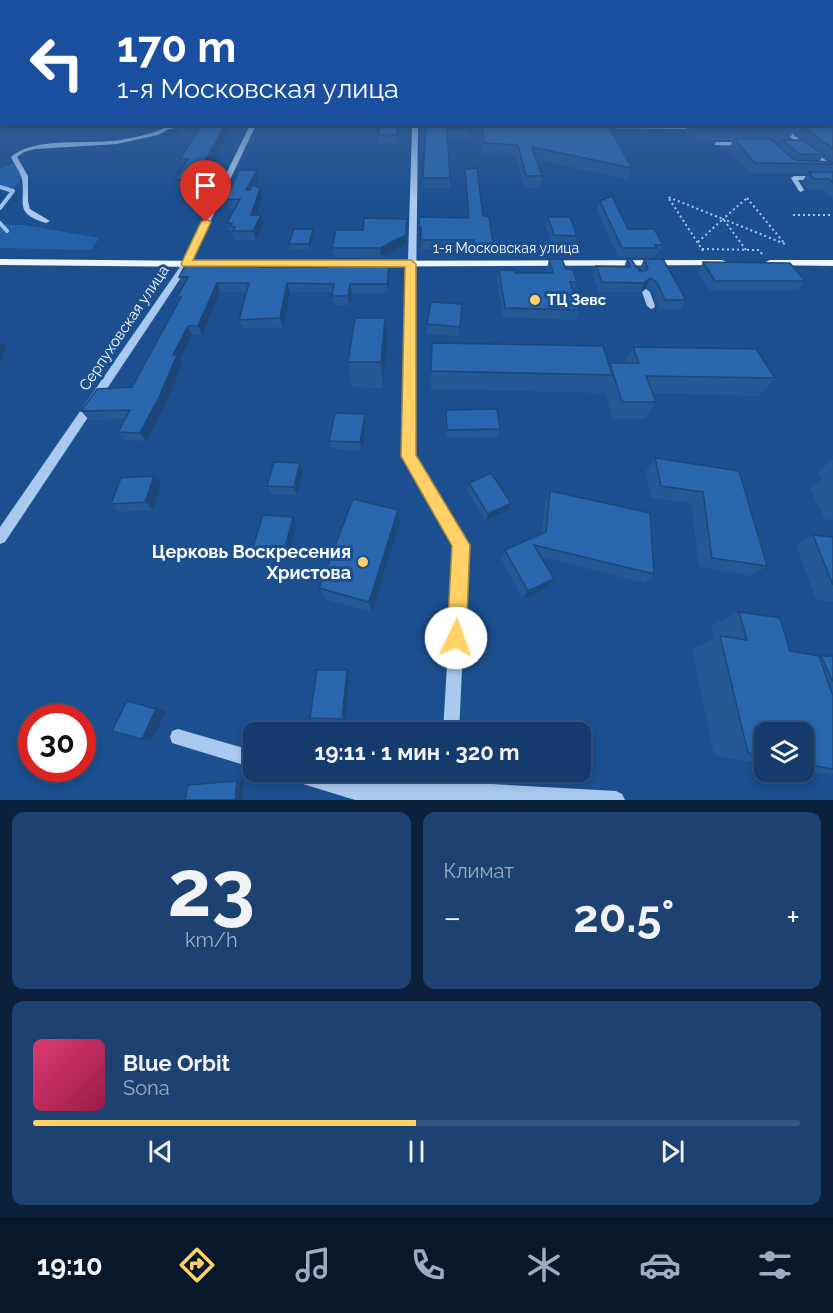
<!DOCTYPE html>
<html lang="ru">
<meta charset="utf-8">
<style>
body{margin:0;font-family:Raleway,sans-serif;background:#1d4271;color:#f1f3f6;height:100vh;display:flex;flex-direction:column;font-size:22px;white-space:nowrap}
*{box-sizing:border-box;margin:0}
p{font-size:20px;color:#9dadc1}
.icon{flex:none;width:33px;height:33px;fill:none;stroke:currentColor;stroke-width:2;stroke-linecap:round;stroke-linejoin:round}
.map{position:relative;height:800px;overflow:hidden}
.drawer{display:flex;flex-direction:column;gap:12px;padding:12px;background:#0b203b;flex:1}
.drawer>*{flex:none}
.top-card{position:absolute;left:0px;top:0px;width:834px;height:126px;box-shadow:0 3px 9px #0003,0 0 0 2px #33557e;background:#1a4fa0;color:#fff;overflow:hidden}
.buttons{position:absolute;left:754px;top:722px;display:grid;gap:12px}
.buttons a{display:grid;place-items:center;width:60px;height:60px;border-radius:12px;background:#143b6b;box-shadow:0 3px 9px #0003,0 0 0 2px #33557e;font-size:30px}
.speed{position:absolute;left:18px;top:704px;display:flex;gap:12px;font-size:30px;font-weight:700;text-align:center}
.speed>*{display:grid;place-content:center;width:78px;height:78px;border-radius:50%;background:#143b6b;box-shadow:0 3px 9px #0003,0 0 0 2px #33557e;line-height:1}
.speed .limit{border:9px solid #d22;background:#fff;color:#111}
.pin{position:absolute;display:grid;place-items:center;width:51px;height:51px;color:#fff;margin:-62px -26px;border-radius:50% 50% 50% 0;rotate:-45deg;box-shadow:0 0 6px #0007}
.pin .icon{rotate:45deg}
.me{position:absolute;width:66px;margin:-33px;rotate:3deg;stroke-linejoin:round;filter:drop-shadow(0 0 4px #0008)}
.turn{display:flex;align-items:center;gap:21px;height:126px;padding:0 18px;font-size:27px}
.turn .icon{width:78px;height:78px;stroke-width:2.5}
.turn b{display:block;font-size:42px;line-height:51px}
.big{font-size:45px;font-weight:700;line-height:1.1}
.drawer .card{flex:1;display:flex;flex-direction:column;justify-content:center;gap:9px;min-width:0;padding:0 21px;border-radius:12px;background:#1d4271}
.drawer .dial{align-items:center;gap:0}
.dial b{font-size:78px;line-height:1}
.song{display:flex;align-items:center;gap:18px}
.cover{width:72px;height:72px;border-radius:9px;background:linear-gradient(135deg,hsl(340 70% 55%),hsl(340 70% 35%))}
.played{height:6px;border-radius:3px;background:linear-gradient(90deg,#ffd166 50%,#33557e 50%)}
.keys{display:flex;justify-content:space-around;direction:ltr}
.heat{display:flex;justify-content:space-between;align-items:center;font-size:33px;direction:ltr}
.drawer .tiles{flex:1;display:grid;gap:12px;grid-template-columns:1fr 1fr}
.card:last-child{grid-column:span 2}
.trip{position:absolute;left:243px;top:722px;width:348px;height:60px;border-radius:12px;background:#143b6b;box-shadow:0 3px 9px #0003,0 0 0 2px #33557e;font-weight:700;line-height:60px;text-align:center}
.tabs{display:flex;height:96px;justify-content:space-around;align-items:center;background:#08182b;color:#9dadc1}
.tabs .icon{width:42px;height:42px}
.tabs .selected{color:#ffd166}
.tabs b{font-size:27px;color:#f1f3f6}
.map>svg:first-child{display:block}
</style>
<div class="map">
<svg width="833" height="800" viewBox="0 0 833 800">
<rect width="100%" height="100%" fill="#1b4f8f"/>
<g fill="#2461a8">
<polygon points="15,162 22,177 13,191 0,187 0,169"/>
<polygon points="0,225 25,225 99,238 91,250 0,248"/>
</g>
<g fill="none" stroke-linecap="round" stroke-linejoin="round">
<g stroke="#9cc4f0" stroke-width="4">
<polyline points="0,187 13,191 0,208"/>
<polyline points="0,223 7,231"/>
</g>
<g stroke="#a9c9ee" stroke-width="2" stroke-dasharray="2 3" stroke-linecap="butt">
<polygon points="747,198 785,244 723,219"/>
<polyline points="793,215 833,215"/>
<polyline points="724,220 746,250"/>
<polyline points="698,242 723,219"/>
<polyline points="702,249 759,250 762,254"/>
<polyline points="703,251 668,197 723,219"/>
</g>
<g fill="#a9c9ee" fill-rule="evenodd">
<path d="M178 124 194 125 169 129 158 135 117 144 35 149 24 152 17 157 28 176V201L30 209 50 221 46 223C13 213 26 204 22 179 20 171 14 164 11 157 34 136 89 145 120 140 130 138 142 136 152 133 162 130 167 125 178 124Z"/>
<polygon points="213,124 441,124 443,126 440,128 418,128 414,455 468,545 459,732 443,732 454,546 402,456 412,128 255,127 190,264 5,542 0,544 0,527 182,264 249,127 215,127"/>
<polygon points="454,124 495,124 497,126 494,128 455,128 452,126"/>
<polygon points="774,124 780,124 833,166 833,171"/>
<polygon points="596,125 701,125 704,127 701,129 594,128 594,126"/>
<polygon points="717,142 744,142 747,144 744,146 715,145 715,143"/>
<polygon points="833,176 833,180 798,180 804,190 801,192 799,191 791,178 794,176"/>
<polygon points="646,289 650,292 655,306 654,308 651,309 647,306 642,292"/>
<polygon points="178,729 254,751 254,768 172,743 170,737 172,731"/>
<polygon points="281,771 318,771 358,783 440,781 440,771 458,771 457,782 616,791 622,794 625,800 355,800 290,780 284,777"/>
</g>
<g fill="#f0f6ff" fill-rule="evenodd">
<polygon points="0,259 206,261 212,264 206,267 0,265"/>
<polygon points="722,260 728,263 726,265 242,267 236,264 242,261"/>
<polygon points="770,260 833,260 833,266 766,265 764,263"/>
</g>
</g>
<g fill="#245895" fill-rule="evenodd">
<polygon points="179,124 229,124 231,130 198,190 179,191 175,180 183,167 180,159 194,137 180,137 177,127"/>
<polygon points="426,124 469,129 468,139 448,138 450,178 450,188 423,188"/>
<polygon points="481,124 632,168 628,179 536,160 542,176 539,188 524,188 516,156 482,154 480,135"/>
<path d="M688 124H828L833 128V200L822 189H808L802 182 807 174 749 173 729 148 733 140H695L686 130ZM793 133 803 140H783L780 147 772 140H788ZM823 156 832 162H819Z"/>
<polygon points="399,130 397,143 378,143 378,135"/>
<polygon points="465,169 483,216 493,244 492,253 473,253 473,249 421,249 421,236 419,237 419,219 468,218 464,178"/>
<polygon points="259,178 255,186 262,197 256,215 261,215 264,223 256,240 235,240 232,231 229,231 227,223 235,208 229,208 226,200"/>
<polygon points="600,201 628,229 663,245 658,254 655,254 653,258 618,257 597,210"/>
<polygon points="548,217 577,236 575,245 552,245 546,226"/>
<polygon points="313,229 314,233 310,249 290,249 289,244"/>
<polygon points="406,244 381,257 334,257 332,248"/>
<polygon points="360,259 361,265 389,274 388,293 352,293 350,305 333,305 332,296 332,292 290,292 283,327 243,329 239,320 247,292 220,292 202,335 192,335 180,360 182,364 165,406 146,441 125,440 118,432 125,419 89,420 81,411 132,387 179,301 177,297 183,286 179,277 261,263 262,267 328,267"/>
<polygon points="549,259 566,269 577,282 574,291 573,291 579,310 576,320 503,317 497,279 499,270 515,273 548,273 547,268"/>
<polygon points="627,259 639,271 642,271 640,268 644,259 686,300 680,309 660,309 652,291 646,287 640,292 599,292 593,276 596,266 624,267"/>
<polygon points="703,262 805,281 798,290 710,290 698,272"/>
<polygon points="462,304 459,336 427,334 427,324"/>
<polygon points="385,318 387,344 383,388 352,387 348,362"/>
<polygon points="432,343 609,364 610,363 625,363 633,347 775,378 759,396 652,393 656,402 645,419 613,419 605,391 604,393 431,389"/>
<polygon points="446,410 500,429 498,437 446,438 445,419"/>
<polygon points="366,423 362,451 332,449 329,441"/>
<polygon points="655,458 739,471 767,566 751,576 699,567 691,503 651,498 646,471"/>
<polygon points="833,460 833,520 825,519 810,489 823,480 818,471"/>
<polygon points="303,471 297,495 271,494 267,486"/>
<polygon points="469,483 511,503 508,510 486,521 467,491"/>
<polygon points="161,484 153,510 120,512 111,504"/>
<polygon points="550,491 654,574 644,583 542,557 554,579 548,587 523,599 501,559 505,550 542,534 545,501"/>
<polygon points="296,525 287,562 256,560 251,553"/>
<polygon points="399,525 372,612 325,599 319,588"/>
<polygon points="813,535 833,537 833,602 816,599 796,545"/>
<polygon points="739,612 790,651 819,657 833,656 833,774 814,773 800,771 804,771 804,732 765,732 765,765 714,755 692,649 714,639 711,626"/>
<polygon points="350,674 345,721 314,720 310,718"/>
</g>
<g fill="#1d4779">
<polygon points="226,124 229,124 231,130 198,190 194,180"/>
<polygon points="399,124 399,130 397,143 397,135"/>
<polygon points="257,170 259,178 249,199 246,190"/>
<polygon points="260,188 262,197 254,223 251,215"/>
<polygon points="261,215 264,223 256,240 253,231"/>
<polygon points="407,219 406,244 381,257 380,248"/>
<polygon points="421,227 421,236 419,237 419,228"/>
<polygon points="313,229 314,233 310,249 309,244"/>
<polygon points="360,259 361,268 348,265"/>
<polygon points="389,265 389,274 388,293 387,284"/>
<polygon points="650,278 646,287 640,292 644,283"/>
<polygon points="217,283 220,292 202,335 198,326"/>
<polygon points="287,283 290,292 283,327 280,318"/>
<polygon points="350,284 352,293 350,305 348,296"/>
<polygon points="385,318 387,344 383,388 381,362"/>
<polygon points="188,326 192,335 180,360 182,364 165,406 146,441 140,433 173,355"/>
<polygon points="0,341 6,348 0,363"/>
<polygon points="365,414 366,423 362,451 360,442"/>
<polygon points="300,463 303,471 297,495 294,487"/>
<polygon points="154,476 161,484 153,510 145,502"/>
<polygon points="511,503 508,510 486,521 488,514"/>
<polygon points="398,510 399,525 372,612 369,602"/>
<polygon points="293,517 296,525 287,562 283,555"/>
<polygon points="554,579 548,587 523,599 528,591"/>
<polygon points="347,670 350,674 345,721 342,719"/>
<polygon points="127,701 166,711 152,740 142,739"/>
<polygon points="244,780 242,800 235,800 237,781"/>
</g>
<g fill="#2a66ad" stroke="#1d4779" stroke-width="1.5">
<polygon points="179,124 226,124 194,180 175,180 188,159 180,159 200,127 177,127"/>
<polygon points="380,124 398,124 397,135 378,135"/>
<polygon points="426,124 469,124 469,129 447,129 450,178 423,178"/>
<polygon points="481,124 608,125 632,168 532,147 542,176 526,176 518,145 484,143"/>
<polygon points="800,124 828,124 833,128 833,149"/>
<polygon points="734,139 770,139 795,160 833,162 833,164 755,163"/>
<polygon points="783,140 803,140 824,155 799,154"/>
<polygon points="477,168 483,216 489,216 493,244 474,244 474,240 421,240 421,227 419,228 419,219 421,217 469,218 465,169"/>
<polygon points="239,170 257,170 246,190 250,190 253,185 260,188 251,215 261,215 253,231 233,231 235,227 230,226 232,223 227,223 240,199 226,200"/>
<polygon points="809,172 833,172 833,183 829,179 814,179"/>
<polygon points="612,196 628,229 654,229 663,245 655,245 657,248 622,248 600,201"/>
<polygon points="548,217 570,217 577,236 554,235"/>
<polygon points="364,218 407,219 406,235 380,248 332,248 336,230 363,230"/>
<polygon points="294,229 313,229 309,244 289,244"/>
<polygon points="330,259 360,259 348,265 389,265 387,284 350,284 348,296 332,296 334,284 287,283 280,318 239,320 249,283 217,283 198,326 188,326 173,355 177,355 159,397 140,433 118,432 130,410 81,411 97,389 132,387 181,297 177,297 188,277 179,277 187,262 261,263 259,267 328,267"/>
<polygon points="549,259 562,259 566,269 573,269 577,282 570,282 579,310 505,308 499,270 514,270 515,273 553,273"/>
<polygon points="627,259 631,259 639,271 645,271 648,268 644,259 663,259 686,300 665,300 657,282 650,278 644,283 602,282 596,266 630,267"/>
<polygon points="703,262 790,263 805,281 715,281"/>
<polygon points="431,302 462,304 460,327 427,324"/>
<polygon points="355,318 385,318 381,362 348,362"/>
<polygon points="432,343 603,346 612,375 431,371"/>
<polygon points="633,347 756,349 775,378 646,376 656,402 622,402 610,363 639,363"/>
<polygon points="497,409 500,429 447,430 446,410"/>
<polygon points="335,413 365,414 360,442 329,441"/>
<polygon points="655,458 739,471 767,566 712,558 703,492 661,486"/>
<polygon points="274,462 300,463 294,487 267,486"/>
<polygon points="491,473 511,503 488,514 469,483"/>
<polygon points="154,476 145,502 111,504 121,478"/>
<polygon points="550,491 650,513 654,574 534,545 554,579 528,591 505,550 546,532"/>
<polygon points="353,499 398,510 369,602 319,588"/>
<polygon points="263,515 293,517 283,555 251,553"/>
<polygon points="813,535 833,537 833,585"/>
<polygon points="739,612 780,618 790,651 819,656 833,696 833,769 804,764 804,732 765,732 765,756 748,753 720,636 747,640"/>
<polygon points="821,656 833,656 833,682"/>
<polygon points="317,670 347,670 342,719 310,718"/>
<polygon points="127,701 156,709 142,739 112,731"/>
<polygon points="237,781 235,800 185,800 188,785"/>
</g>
<linearGradient id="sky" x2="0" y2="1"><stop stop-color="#0f2b4f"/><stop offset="0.44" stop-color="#39639b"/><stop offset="1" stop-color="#39639b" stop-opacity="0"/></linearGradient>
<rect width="833" height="201" fill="url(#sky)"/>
<polygon fill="#ffd166" stroke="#a68842" stroke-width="1.5" points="206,219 211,222 193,260 411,260 416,264 416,455 470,545 466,638 463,645 456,648 449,645 447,638 452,546 401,456 405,267 182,266 181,264 201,222"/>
<g fill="#ffd166" stroke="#1b4f8f" stroke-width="2">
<circle cx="535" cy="300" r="6"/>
<circle cx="363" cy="562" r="6"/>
</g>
<g text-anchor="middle" stroke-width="6" stroke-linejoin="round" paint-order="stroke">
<g font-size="14" fill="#fff" stroke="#1b4f8f">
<text x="506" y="253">1-я Московская улица</text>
</g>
<g font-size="15" font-weight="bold" fill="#fff" stroke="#1b4f8f" text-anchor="start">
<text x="547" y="305">ТЦ Зевс</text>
</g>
<g font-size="15" fill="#fff" stroke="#1b4f8f">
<text transform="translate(124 328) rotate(-56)" y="5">Серпуховская улица</text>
</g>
<g font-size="18" font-weight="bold" fill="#fff" stroke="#1b4f8f" text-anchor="end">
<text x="351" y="558">Церковь Воскресения<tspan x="351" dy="21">Христова</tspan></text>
</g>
</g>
</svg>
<div class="buttons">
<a><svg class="icon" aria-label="layers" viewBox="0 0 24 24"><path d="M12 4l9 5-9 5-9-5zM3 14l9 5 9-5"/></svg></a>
</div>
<div class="speed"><div class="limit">30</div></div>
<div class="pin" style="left:206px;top:222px;background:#d93025"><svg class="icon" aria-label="arrive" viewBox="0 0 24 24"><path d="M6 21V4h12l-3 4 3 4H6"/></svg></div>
<svg class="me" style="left:456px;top:638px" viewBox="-20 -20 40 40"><circle r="19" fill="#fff"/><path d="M0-13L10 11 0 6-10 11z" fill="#ffd166"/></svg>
<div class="trip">19:11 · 1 мин · 320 m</div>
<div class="top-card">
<div class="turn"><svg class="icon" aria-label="left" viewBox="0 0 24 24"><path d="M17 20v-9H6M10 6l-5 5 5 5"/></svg><div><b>170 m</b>1-я Московская улица</div></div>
</div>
</div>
<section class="drawer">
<div class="tiles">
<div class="card dial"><b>23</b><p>km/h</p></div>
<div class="card"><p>Климат</p>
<div class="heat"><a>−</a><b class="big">20.5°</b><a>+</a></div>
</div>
<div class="card">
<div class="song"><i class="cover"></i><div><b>Blue Orbit</b><p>Sona</p></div></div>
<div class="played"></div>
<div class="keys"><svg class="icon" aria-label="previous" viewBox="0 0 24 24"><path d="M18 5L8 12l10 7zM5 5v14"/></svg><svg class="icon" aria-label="pause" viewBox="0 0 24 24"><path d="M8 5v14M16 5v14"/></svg><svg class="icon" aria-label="next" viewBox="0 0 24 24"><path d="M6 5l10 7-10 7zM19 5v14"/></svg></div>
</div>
</div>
</section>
<nav class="tabs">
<b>19:10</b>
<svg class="icon selected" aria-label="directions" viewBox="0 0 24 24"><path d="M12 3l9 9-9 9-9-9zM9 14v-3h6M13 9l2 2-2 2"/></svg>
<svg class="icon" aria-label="music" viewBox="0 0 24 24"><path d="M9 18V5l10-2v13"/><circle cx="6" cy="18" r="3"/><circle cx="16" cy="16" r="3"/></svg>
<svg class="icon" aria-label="phone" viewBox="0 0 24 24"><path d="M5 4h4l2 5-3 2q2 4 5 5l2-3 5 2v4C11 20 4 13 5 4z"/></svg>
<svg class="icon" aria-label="climate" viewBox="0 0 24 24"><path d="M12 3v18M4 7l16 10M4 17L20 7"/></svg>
<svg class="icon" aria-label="car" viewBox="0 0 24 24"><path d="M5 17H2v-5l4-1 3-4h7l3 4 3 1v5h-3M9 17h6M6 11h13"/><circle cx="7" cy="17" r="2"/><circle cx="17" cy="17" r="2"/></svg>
<svg class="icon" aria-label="filters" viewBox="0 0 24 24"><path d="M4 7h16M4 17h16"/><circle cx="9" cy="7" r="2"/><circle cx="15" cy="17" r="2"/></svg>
</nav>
